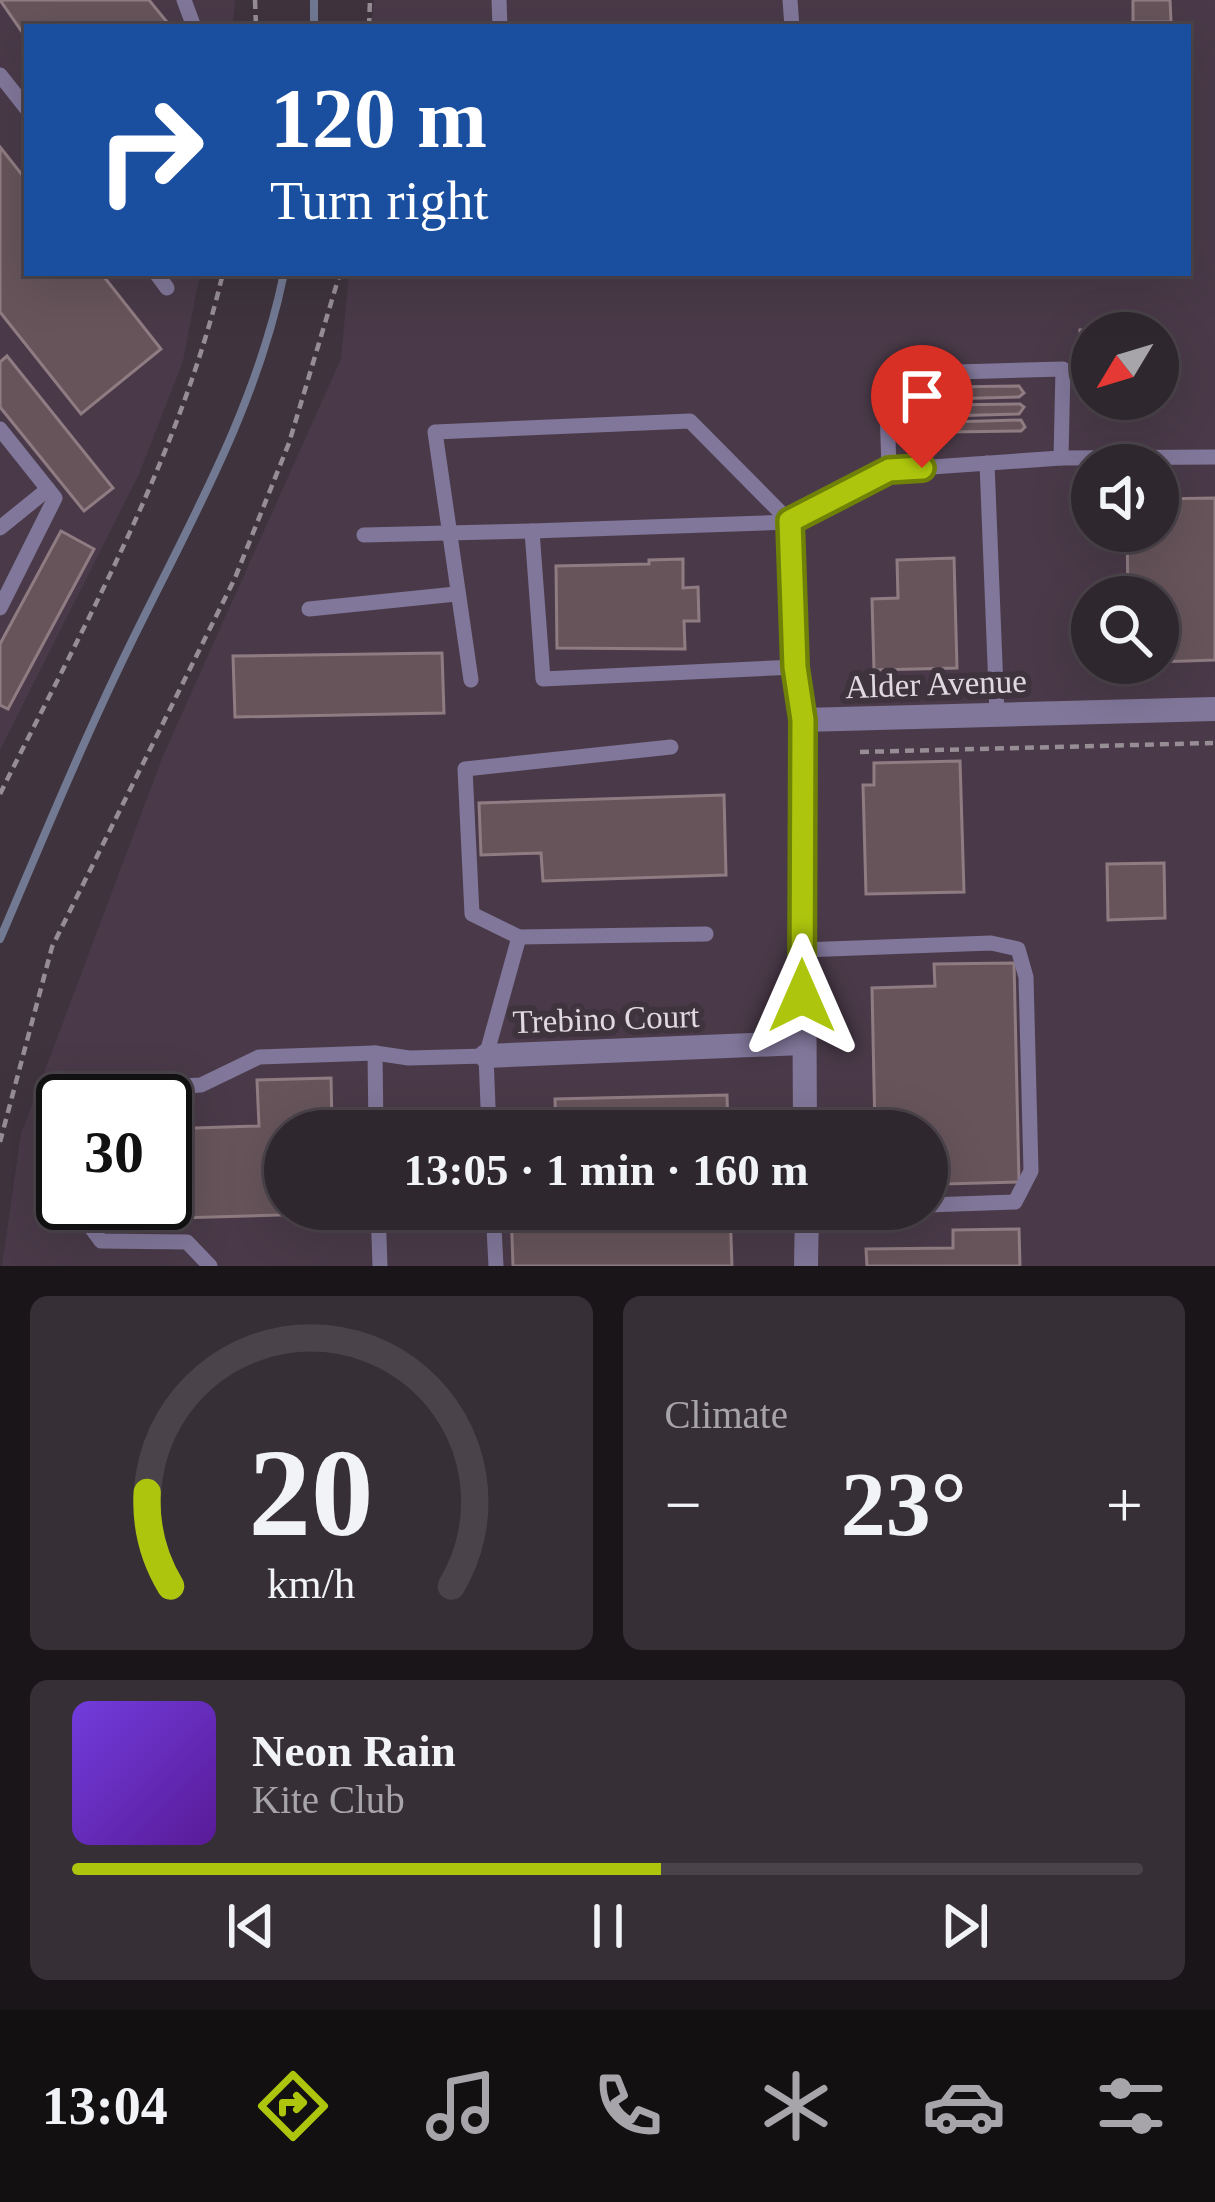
<!DOCTYPE html>
<meta charset="utf-8">
<style>
body{margin:0;font-family:Georgia,serif;background:#372f36;color:#f1f3f6;height:100vh;display:flex;flex-direction:column;font-size:45px;white-space:nowrap}
*{box-sizing:border-box;margin:0}
p{font-size:39px;color:#a7a5aa}
.icon{flex:none;width:66px;height:66px;fill:none;stroke:currentColor;stroke-width:2;stroke-linecap:round;stroke-linejoin:round}
.map{position:relative;height:1266px;overflow:hidden}
.sheet{display:flex;flex-direction:column;gap:30px;padding:30px;background:#1a1519;flex:1}
.sheet>*{flex:none}
.top-card{position:absolute;left:24px;top:24px;width:1167px;height:252px;border-radius:0px;box-shadow:0 12px 48px #0002,0 0 0 3px #4a444a;background:#1a4fa0;color:#fff;overflow:hidden}
.needle{width:78px;rotate:232deg}
.tools{position:absolute;left:1071px;top:312px;display:grid;gap:24px}
.tools a{display:grid;place-items:center;width:108px;height:108px;border-radius:50%;background:#2f272e;box-shadow:0 12px 48px #0002,0 0 0 3px #4a444a;font-size:60px}
.speed{position:absolute;left:36px;top:1074px;display:flex;gap:24px;font-size:60px;font-weight:700;text-align:center}
.speed>*{display:grid;place-content:center;width:156px;height:156px;border-radius:50%;background:#2f272e;box-shadow:0 12px 48px #0002,0 0 0 3px #4a444a;line-height:1}
.speed .limit{border:6px solid #111;border-radius:18px;background:#fff;color:#111}
.pin{position:absolute;display:grid;place-items:center;width:102px;height:102px;color:#fff;margin:-123px -51px;border-radius:50% 50% 50% 0;rotate:-45deg;box-shadow:0 0 12px #0007}
.pin .icon{rotate:45deg}
.me{position:absolute;width:132px;margin:-66px;rotate:0deg;stroke-linejoin:round;filter:drop-shadow(0 0 9px #0008)}
.turn{display:flex;align-items:center;gap:42px;height:252px;padding:0 48px;font-size:54px}
.turn .icon{width:156px;height:156px;stroke-width:2.5}
.turn b{display:block;font-size:84px;line-height:102px}
.big{font-size:90px;font-weight:700;line-height:1.1}
.sheet .widget{flex:1;display:flex;flex-direction:column;justify-content:center;gap:18px;min-width:0;padding:0 42px;border-radius:18px;background:#372f36}
.sheet .dial{align-items:center;gap:0}
.dial svg{height:312px;overflow:visible;fill:none;stroke:#4a444a;stroke-width:7;stroke-linecap:round;text-anchor:middle}
.dial text{fill:#f1f3f6;stroke:none}
.song{display:flex;align-items:center;gap:36px}
.cover{width:144px;height:144px;border-radius:18px;background:linear-gradient(135deg,hsl(260 70% 55%),hsl(270 70% 35%))}
.played{height:12px;border-radius:6px;background:linear-gradient(90deg,#adc60d 55%,#4a444a 55%)}
.keys{display:flex;justify-content:space-around;direction:ltr}
.heat{display:flex;justify-content:space-between;align-items:center;font-size:66px;direction:ltr}
.sheet .tiles{flex:1;display:grid;gap:30px;grid-template-columns:1fr 1fr}
.widget:last-child{grid-column:span 2}
.trip{position:absolute;left:264px;top:1110px;width:684px;height:120px;border-radius:60px;background:#2f272e;box-shadow:0 12px 48px #0002,0 0 0 3px #4a444a;font-weight:700;line-height:120px;text-align:center}
.tab-bar{display:flex;height:192px;justify-content:space-around;align-items:center;background:#131012;color:#a7a5aa}
.tab-bar .icon{width:84px;height:84px}
.tab-bar .current{color:#adc60d}
.tab-bar b{font-size:54px;color:#f1f3f6}
.map>svg:first-child{display:block}
</style>
<div class="map">
<svg width="1215" height="1266" viewBox="0 0 1215 1266">
<rect width="100%" height="100%" fill="#3f343e"/>
<g fill="#4a3a49" fill-rule="evenodd">
<polygon points="0,0 235,0 233,27 27,27 27,273 200,273 183,361 139,474 0,750"/>
<path d="M374 0H1215V1266H2L21 1134 163 756 341 359 349 273H1188V27H371ZM1092 333H1158V399H1092ZM1092 465H1158V531H1092ZM1092 597H1158V663H1092ZM63 1101H165V1203H63ZM285 1131H927V1209H285Z"/>
</g>
<g fill="none" stroke-linecap="round" stroke-linejoin="round">
<g stroke="#727993" stroke-width="8">
<polyline points="314,27 314,0"/>
<path d="M0 939C42 841 83 741 130 645 189 524 257 407 284 273"/>
</g>
</g>
<g fill="#66545a" stroke="#8f7c82" stroke-width="3">
<polygon points="0,0 149,0 171,27 27,27 27,39"/>
<polygon points="1133,0 1170,0 1171,22 1133,22"/>
<polygon points="0,147 27,181 27,273 101,273 161,349 81,414 0,312"/>
<polygon points="1125,329 1125,333 1092,333 1092,355 1081,355 1080,330"/>
<polygon points="7,356 113,488 84,511 0,407 0,362"/>
<polygon points="1019,386 1024,393 1019,397 946,399 941,393 947,387"/>
<polygon points="1020,404 1024,407 1019,414 947,416 941,410 947,405"/>
<polygon points="914,405 937,405 938,433 915,433"/>
<polygon points="1021,420 1025,427 1021,431 948,432 943,427 949,422"/>
<polygon points="1215,498 1215,660 1158,662 1158,597 1128,597 1127,531 1158,531 1158,499"/>
<polygon points="61,531 94,549 8,709 0,705 0,644"/>
<polygon points="954,558 957,668 874,670 872,599 898,598 897,560"/>
<polygon points="683,559 683,588 698,587 699,621 684,621 685,649 557,648 556,566 649,564 649,560"/>
<polygon points="442,653 444,713 235,717 233,656"/>
<polygon points="960,761 964,892 866,894 863,785 874,785 874,763"/>
<polygon points="724,795 726,875 543,881 541,853 481,855 479,803"/>
<polygon points="1164,863 1165,918 1108,920 1107,864"/>
<polygon points="1014,963 1019,1182 945,1184 945,1168 927,1169 927,1131 875,1131 872,988 935,986 934,964"/>
<polygon points="331,1078 332,1125 346,1124 346,1131 285,1131 285,1209 349,1209 349,1213 105,1220 104,1203 165,1203 165,1129 259,1126 257,1080"/>
<polygon points="727,1095 728,1131 556,1131 555,1099"/>
<polygon points="511,1209 730,1209 732,1266 513,1266"/>
<polygon points="1019,1229 1020,1266 867,1266 866,1249 953,1248 953,1230"/>
</g>
<g fill="none" stroke-linecap="round" stroke-linejoin="round">
<g stroke="#968d95" stroke-width="4.5" stroke-dasharray="9 6" stroke-linecap="butt">
<polyline points="255,0 256,27"/>
<polyline points="369,27 370,0"/>
<polyline points="860,752 1213,743"/>
<path d="M0 794C84 625 179 458 223 273"/>
<polyline points="0,1142 52,947 235,578 289,443 340,273"/>
</g>
<g stroke="#81779a" stroke-width="15">
<polyline points="184,0 194,27"/>
<polyline points="499,0 500,27"/>
<polyline points="790,0 792,27"/>
<polyline points="0,75 27,109"/>
<polyline points="156,273 167,288"/>
<polyline points="0,429 55,498 0,608"/>
<polyline points="987,463 997,714"/>
<polyline points="889,470 1061,458"/>
<polyline points="0,528 48,489"/>
<polyline points="364,535 532,531"/>
<polyline points="309,609 456,594"/>
<polyline points="795,667 543,679 532,531 790,522 889,470 886,374 1063,369 1061,458 1215,457"/>
<polyline points="471,680 435,432 690,421 790,522"/>
<polyline points="519,937 706,934"/>
<polyline points="802,950 991,943 1018,949 1026,977 1031,1171 1015,1202 927,1205"/>
<polyline points="375,1053 376,1131"/>
<polyline points="66,1101 66,1092 201,1085 259,1057 375,1053 409,1058 486,1056"/>
<polyline points="489,1131 486,1056 519,937 472,914 465,769 671,747"/>
<polyline points="73,1203 101,1241 187,1242 210,1266"/>
<polyline points="378,1209 380,1266"/>
<polyline points="493,1209 496,1266"/>
<polyline points="807,1211 847,1209"/>
</g>
<g stroke="#81779a" stroke-width="24">
<polyline points="790,522 795,667 803,720 805,1131"/>
<polyline points="803,720 1215,709"/>
<polyline points="486,1056 802,1043"/>
<polyline points="806,1266 807,1209"/>
</g>
</g>
<g fill="none" stroke-linecap="round" stroke-linejoin="round">
<g stroke="#708108" stroke-width="30">
<polyline id="route" points="802,996 803,720 795,667 790,521 889,470 922,468"/>
</g>
<use href="#route" stroke="#adc60d" stroke-width="21"/>
</g>
<g text-anchor="middle" stroke-width="12" stroke-linejoin="round" paint-order="stroke">
<g font-size="33" fill="#e0d9df" stroke="#3f343e">
<text transform="translate(936 683) rotate(-2)" y="12">Alder Avenue</text>
<text transform="translate(606 1018) rotate(-2)" y="12">Trebino Court</text>
</g>
</g>
</svg>
<div class="tools">
<a><svg class="needle" viewBox="-14 -14 28 28"><path d="M0-13l5 13h-10z" fill="#e53935"/><path d="M0 13l5-13h-10z" fill="#a7a5aa"/></svg></a>
<a><svg class="icon" aria-label="sound" viewBox="0 0 24 24"><path d="M4 9h4l5-4v14l-5-4H4zM17 9q2 3 0 6"/></svg></a>
<a><svg class="icon" aria-label="search" viewBox="0 0 24 24"><circle cx="10" cy="10" r="6"/><path d="M15 15l6 6"/></svg></a>
</div>
<div class="speed"><div class="limit">30</div></div>
<div class="pin" style="left:922px;top:468px;background:#d93025"><svg class="icon" aria-label="arrive" viewBox="0 0 24 24"><path d="M6 21V4h12l-3 4 3 4H6"/></svg></div>
<svg class="me" style="left:802px;top:996px" viewBox="-20 -20 40 40"><path d="M0-17L14 15 0 8-14 15z" fill="#adc60d" stroke="#fff" stroke-width="4"/></svg>
<div class="trip">13:05 · 1 min · 160 m</div>
<div class="top-card">
<div class="turn"><svg class="icon" aria-label="right" viewBox="0 0 24 24"><path d="M7 20v-9h11M14 6l5 5-5 5"/></svg><div><b>120 m</b>Turn right</div></div>
</div>
</div>
<section class="sheet">
<div class="tiles">
<div class="widget dial"><svg viewBox="0 0 100 80">
<path d="M14 69A42 42 0 1 1 86 69"/>
<path d="M14 69A42 42 0 0 1 8 45" stroke="#adc60d"/>
<text x="50" y="56" font-size="32" font-weight="700">20</text>
<text x="50" y="72" font-size="11">km/h</text>
</svg></div>
<div class="widget"><p>Climate</p>
<div class="heat"><a>−</a><b class="big">23°</b><a>+</a></div>
</div>
<div class="widget">
<div class="song"><i class="cover"></i><div><b>Neon Rain</b><p>Kite Club</p></div></div>
<div class="played"></div>
<div class="keys"><svg class="icon" aria-label="previous" viewBox="0 0 24 24"><path d="M18 5L8 12l10 7zM5 5v14"/></svg><svg class="icon" aria-label="pause" viewBox="0 0 24 24"><path d="M8 5v14M16 5v14"/></svg><svg class="icon" aria-label="next" viewBox="0 0 24 24"><path d="M6 5l10 7-10 7zM19 5v14"/></svg></div>
</div>
</div>
</section>
<nav class="tab-bar">
<b>13:04</b>
<svg class="icon current" aria-label="directions" viewBox="0 0 24 24"><path d="M12 3l9 9-9 9-9-9zM9 14v-3h6M13 9l2 2-2 2"/></svg>
<svg class="icon" aria-label="music" viewBox="0 0 24 24"><path d="M9 18V5l10-2v13"/><circle cx="6" cy="18" r="3"/><circle cx="16" cy="16" r="3"/></svg>
<svg class="icon" aria-label="phone" viewBox="0 0 24 24"><path d="M5 4h4l2 5-3 2q2 4 5 5l2-3 5 2v4C11 20 4 13 5 4z"/></svg>
<svg class="icon" aria-label="climate" viewBox="0 0 24 24"><path d="M12 3v18M4 7l16 10M4 17L20 7"/></svg>
<svg class="icon" aria-label="car" viewBox="0 0 24 24"><path d="M5 17H2v-5l4-1 3-4h7l3 4 3 1v5h-3M9 17h6M6 11h13"/><circle cx="7" cy="17" r="2"/><circle cx="17" cy="17" r="2"/></svg>
<svg class="icon" aria-label="filters" viewBox="0 0 24 24"><path d="M4 7h16M4 17h16"/><circle cx="9" cy="7" r="2"/><circle cx="15" cy="17" r="2"/></svg>
</nav>
